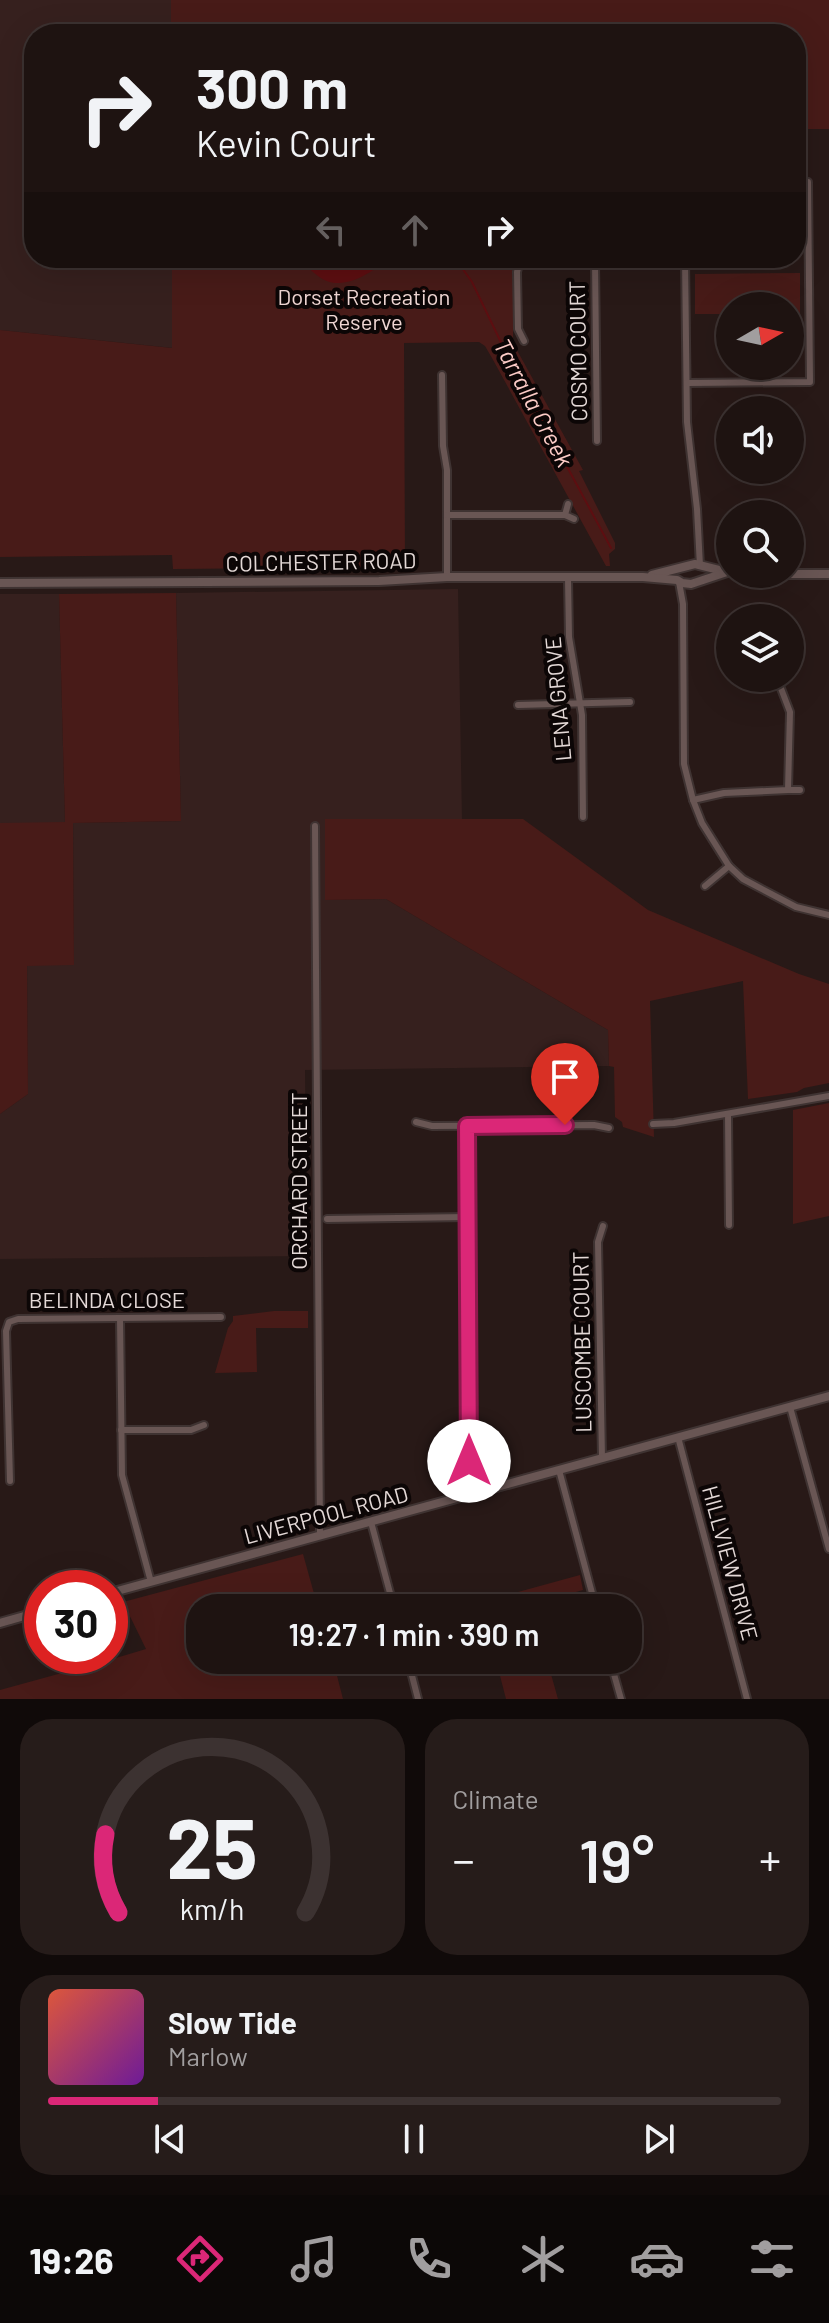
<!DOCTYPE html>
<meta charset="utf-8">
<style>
body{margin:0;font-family:Barlow,sans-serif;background:#261c1a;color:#f1f3f6;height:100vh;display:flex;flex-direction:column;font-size:30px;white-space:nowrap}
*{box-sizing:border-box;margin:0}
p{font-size:26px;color:#a19e9f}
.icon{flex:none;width:44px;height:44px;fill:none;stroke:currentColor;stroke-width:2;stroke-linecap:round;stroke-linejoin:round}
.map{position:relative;height:1699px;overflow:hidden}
.details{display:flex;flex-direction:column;gap:20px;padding:20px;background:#100a09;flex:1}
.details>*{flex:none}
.hud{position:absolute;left:24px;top:24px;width:782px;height:244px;border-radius:32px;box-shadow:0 8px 32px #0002,0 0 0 2px #3c3231;background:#1e1311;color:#f1f3f6;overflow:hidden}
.needle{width:52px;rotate:81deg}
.tools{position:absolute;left:716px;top:292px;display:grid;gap:16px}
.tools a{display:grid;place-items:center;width:88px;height:88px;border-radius:50%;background:#1e1311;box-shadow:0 8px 32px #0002,0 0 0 2px #3c3231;font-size:40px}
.speed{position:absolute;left:24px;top:1570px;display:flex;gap:16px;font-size:40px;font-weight:700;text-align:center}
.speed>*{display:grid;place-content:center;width:104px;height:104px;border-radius:50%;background:#1e1311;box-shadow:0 8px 32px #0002,0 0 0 2px #3c3231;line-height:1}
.speed .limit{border:12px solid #d22;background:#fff;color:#111}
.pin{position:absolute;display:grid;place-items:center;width:68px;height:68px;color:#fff;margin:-82px -34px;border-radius:50% 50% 50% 0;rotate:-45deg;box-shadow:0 0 8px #0007}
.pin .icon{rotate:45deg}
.me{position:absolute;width:88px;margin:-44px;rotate:0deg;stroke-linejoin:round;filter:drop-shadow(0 0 6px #0008)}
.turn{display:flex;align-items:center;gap:28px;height:168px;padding:0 40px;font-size:36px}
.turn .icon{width:104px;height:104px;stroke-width:2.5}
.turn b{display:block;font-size:56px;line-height:68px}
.lanes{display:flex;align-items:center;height:76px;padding:0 40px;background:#0003;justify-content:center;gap:40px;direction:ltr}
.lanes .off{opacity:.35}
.big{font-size:60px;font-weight:600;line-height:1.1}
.details .card{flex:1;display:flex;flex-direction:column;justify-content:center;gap:12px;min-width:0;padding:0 28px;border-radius:32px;background:#261c1a}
.details .dial{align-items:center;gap:0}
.dial svg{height:208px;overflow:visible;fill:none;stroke:#3c3231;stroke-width:7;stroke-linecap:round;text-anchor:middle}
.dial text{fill:#f1f3f6;stroke:none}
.song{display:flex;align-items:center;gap:24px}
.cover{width:96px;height:96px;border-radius:12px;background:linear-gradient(135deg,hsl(10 70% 55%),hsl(280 70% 35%))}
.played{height:8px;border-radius:4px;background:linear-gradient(90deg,#db2777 15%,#3c3231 15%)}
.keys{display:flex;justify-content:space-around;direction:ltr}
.heat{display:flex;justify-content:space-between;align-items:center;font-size:44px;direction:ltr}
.details .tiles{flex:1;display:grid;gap:20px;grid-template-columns:1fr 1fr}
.card:last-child{grid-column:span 2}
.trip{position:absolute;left:186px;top:1594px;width:456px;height:80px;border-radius:32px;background:#1e1311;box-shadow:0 8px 32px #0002,0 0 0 2px #3c3231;font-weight:600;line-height:80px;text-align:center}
.menu{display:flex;height:128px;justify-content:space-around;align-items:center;background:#0c0807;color:#a19e9f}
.menu .icon{width:56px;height:56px}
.menu .current{color:#db2777}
.menu b{font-size:36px;color:#f1f3f6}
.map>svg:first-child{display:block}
</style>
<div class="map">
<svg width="829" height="1699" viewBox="0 0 829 1699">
<rect width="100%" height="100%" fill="#281917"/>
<g fill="#36201e">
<polygon points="0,0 171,0 171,34 34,34 34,258 172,258 173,348 0,330"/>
<polygon points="458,589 462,820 325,819 326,900 386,899 608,1030 609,1066 305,1070 307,1256 0,1259 0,1114 28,1094 27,965 74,965 73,823 181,821 176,593"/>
<polygon points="0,594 59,594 65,823 0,823"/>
</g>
<g fill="#481b18">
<polygon points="171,0 829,0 829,129 796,129 796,34 171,34"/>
<polygon points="172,258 513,258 513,343 583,470 579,471 615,543 615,549 609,554 610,566 606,566 492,358 485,346 479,342 404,343 405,567 173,569 172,555 0,557 0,330 172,348"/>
<polygon points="800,273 800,314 790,314 790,306 730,306 730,314 695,314 695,274"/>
<polygon points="176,593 181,821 73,823 74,965 27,966 28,1094 0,1114 0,823 65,822 59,594"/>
<polygon points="325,819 523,819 648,910 799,974 829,984 829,1083 804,1088 797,1092 748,1099 743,981 650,1001 654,1137 623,1127 622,1122 615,1117 614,1067 609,1066 608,1030 386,899 325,900"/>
<polygon points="829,1103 829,1216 793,1224 793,1110"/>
<polygon points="274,1311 308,1311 308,1328 256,1328 257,1372 215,1373 228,1328 233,1321 233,1316"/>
<polygon points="303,1554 318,1608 200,1608 200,1660 333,1660 343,1699 0,1699 0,1690 80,1668 77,1656 110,1656 110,1638 116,1658 146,1649 123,1602"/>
<polygon points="580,1575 583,1590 533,1604 534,1608 482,1608 481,1602"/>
<polygon points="496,1660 547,1660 558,1699 506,1699"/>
</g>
<path fill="#5d0e11" d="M300 258H392C371 271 343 295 318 276 311 271 305 264 300 258Z"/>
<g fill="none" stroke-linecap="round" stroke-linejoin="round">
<polyline stroke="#5d0e11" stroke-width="2" points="455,258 472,282 510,361 611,548"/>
<g stroke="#3f3332" stroke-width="10">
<g id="minor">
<polyline points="685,258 687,422 697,509 700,566"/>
<polyline points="595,260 597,441"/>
<polyline points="524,341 518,329 517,272 519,264 522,261 685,259"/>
<polyline points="442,375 443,446 447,470 447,577"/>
<polyline points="687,383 810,382 808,182 796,182"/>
<polyline points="568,504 565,515 574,519"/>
<polyline points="447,515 565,515"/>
<polyline points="568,578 569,637 582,715 583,817"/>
<polyline points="679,582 683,604 684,764 693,800 702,823 729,866 743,879 796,907 829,915"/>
<polyline points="518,705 630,702"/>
<polyline points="788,790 800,790"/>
<polyline points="693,800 724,793 788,790 790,712 777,678"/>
<polyline points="315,826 320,1535"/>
<polyline points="705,886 729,866"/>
<polyline points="728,1114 729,1225"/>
<polyline points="416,1122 432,1126 594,1125 609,1128"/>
<polyline points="653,1124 674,1123 829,1096"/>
<polyline points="467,1126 470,1494"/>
<polyline points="327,1219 468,1217"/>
<polyline points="120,1318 122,1475 151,1582"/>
<polyline points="790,1407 829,1549"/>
<polyline points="121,1430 191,1430 204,1425"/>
<polyline points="678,1437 747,1699"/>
<polyline points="602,1458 598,1242 603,1226"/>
<polyline points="559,1470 596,1608"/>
<polyline points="10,1481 6,1331 9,1322 18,1319 221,1317"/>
<polyline points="371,1522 394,1608"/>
<polyline points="408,1660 418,1699"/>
<polyline points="610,1660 621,1699"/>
</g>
</g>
<g stroke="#3f3332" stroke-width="12">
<g id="secondary">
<polyline points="786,574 829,574"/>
<polyline points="652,575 695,564 727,572"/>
<polyline points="0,583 379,581 447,577 643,577 677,580 682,583 691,584 727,572"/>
<polyline points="110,1593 829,1396"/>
<polyline points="0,1623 42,1611"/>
</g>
</g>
<use href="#minor" stroke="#695654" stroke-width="6"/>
<use href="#secondary" stroke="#695654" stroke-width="8"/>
</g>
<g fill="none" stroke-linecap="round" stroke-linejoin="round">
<g stroke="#8e194d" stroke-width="20">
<polyline id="route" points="469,1461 467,1126 565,1125"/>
</g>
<use href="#route" stroke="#db2777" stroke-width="14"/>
</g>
<g text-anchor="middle" stroke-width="8" stroke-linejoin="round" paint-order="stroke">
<g font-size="22" fill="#f0d7d4" stroke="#0c0606">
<text x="364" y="305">Dorset Recreation<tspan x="364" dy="25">Reserve</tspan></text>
</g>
<g font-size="22" fill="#e4d9d7" stroke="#0c0606">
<text transform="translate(578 351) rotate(-91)" y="8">COSMO COURT</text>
<text transform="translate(321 562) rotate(-1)" y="8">COLCHESTER ROAD</text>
<text transform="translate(558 699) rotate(-95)" y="8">LENA GROVE</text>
<text transform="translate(299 1181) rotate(-90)" y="8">ORCHARD STREET</text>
<text x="107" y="1308">BELINDA CLOSE</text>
<text transform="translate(582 1342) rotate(-91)" y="8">LUSCOMBE COURT</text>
<text transform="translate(326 1515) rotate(-15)" y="8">LIVERPOOL ROAD</text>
<text transform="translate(730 1563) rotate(75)" y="8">HILLVIEW DRIVE</text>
</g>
<g font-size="24" font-style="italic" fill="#fdccc7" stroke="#0c0606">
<text transform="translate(533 403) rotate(62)" y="8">Tarralla Creek</text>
</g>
</g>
</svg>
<div class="tools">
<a><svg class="needle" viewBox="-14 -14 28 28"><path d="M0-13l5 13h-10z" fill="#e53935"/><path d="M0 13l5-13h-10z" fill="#a19e9f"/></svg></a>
<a><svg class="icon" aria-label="sound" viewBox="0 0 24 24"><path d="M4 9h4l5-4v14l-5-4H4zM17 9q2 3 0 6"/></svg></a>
<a><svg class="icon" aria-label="search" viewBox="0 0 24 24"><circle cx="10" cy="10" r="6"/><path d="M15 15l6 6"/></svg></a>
<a><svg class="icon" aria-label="layers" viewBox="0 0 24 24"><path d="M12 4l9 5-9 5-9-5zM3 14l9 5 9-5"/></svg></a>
</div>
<div class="speed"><div class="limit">30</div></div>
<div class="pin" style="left:565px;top:1125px;background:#d93025"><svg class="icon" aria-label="arrive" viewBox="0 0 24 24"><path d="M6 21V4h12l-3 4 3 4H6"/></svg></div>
<svg class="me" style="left:469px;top:1461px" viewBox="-20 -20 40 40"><circle r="19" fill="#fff"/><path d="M0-13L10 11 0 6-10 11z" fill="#db2777"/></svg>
<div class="trip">19:27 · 1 min · 390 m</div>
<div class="hud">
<div class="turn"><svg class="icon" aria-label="right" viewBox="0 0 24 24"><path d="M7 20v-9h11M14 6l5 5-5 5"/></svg><div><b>300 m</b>Kevin Court</div></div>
<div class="lanes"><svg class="icon off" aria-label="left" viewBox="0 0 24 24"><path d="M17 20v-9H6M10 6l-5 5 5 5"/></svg><svg class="icon off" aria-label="ahead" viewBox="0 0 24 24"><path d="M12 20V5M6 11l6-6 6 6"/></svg><svg class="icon" aria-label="right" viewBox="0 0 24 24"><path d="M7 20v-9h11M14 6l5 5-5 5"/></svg></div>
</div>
</div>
<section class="details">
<div class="tiles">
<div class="card dial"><svg viewBox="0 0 100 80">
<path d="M14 69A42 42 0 1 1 86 69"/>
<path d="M14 69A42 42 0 0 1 9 39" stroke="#db2777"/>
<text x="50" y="56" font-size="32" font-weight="700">25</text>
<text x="50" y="72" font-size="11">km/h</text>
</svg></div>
<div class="card"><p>Climate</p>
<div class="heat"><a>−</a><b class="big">19°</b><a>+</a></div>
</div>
<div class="card">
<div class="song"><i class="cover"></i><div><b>Slow Tide</b><p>Marlow</p></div></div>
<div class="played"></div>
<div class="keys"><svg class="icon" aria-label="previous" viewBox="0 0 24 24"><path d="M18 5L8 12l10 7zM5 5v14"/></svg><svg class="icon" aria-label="pause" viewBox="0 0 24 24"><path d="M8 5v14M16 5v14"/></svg><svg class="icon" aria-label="next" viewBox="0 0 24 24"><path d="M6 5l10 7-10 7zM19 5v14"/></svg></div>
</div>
</div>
</section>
<nav class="menu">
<b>19:26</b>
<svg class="icon current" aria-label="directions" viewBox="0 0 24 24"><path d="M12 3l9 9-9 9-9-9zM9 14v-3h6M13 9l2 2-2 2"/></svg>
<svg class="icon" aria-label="music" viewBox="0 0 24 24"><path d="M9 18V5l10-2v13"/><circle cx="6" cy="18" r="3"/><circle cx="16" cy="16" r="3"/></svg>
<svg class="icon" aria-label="phone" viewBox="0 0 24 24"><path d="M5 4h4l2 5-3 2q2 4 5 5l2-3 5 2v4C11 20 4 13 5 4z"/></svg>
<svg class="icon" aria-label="climate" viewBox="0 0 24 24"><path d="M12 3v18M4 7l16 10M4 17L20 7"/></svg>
<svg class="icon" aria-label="car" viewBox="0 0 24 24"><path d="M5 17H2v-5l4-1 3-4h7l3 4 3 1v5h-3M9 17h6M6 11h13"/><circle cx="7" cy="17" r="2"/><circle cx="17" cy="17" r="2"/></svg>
<svg class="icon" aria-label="filters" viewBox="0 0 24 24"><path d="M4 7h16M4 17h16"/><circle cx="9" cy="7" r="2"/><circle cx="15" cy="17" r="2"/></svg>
</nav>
